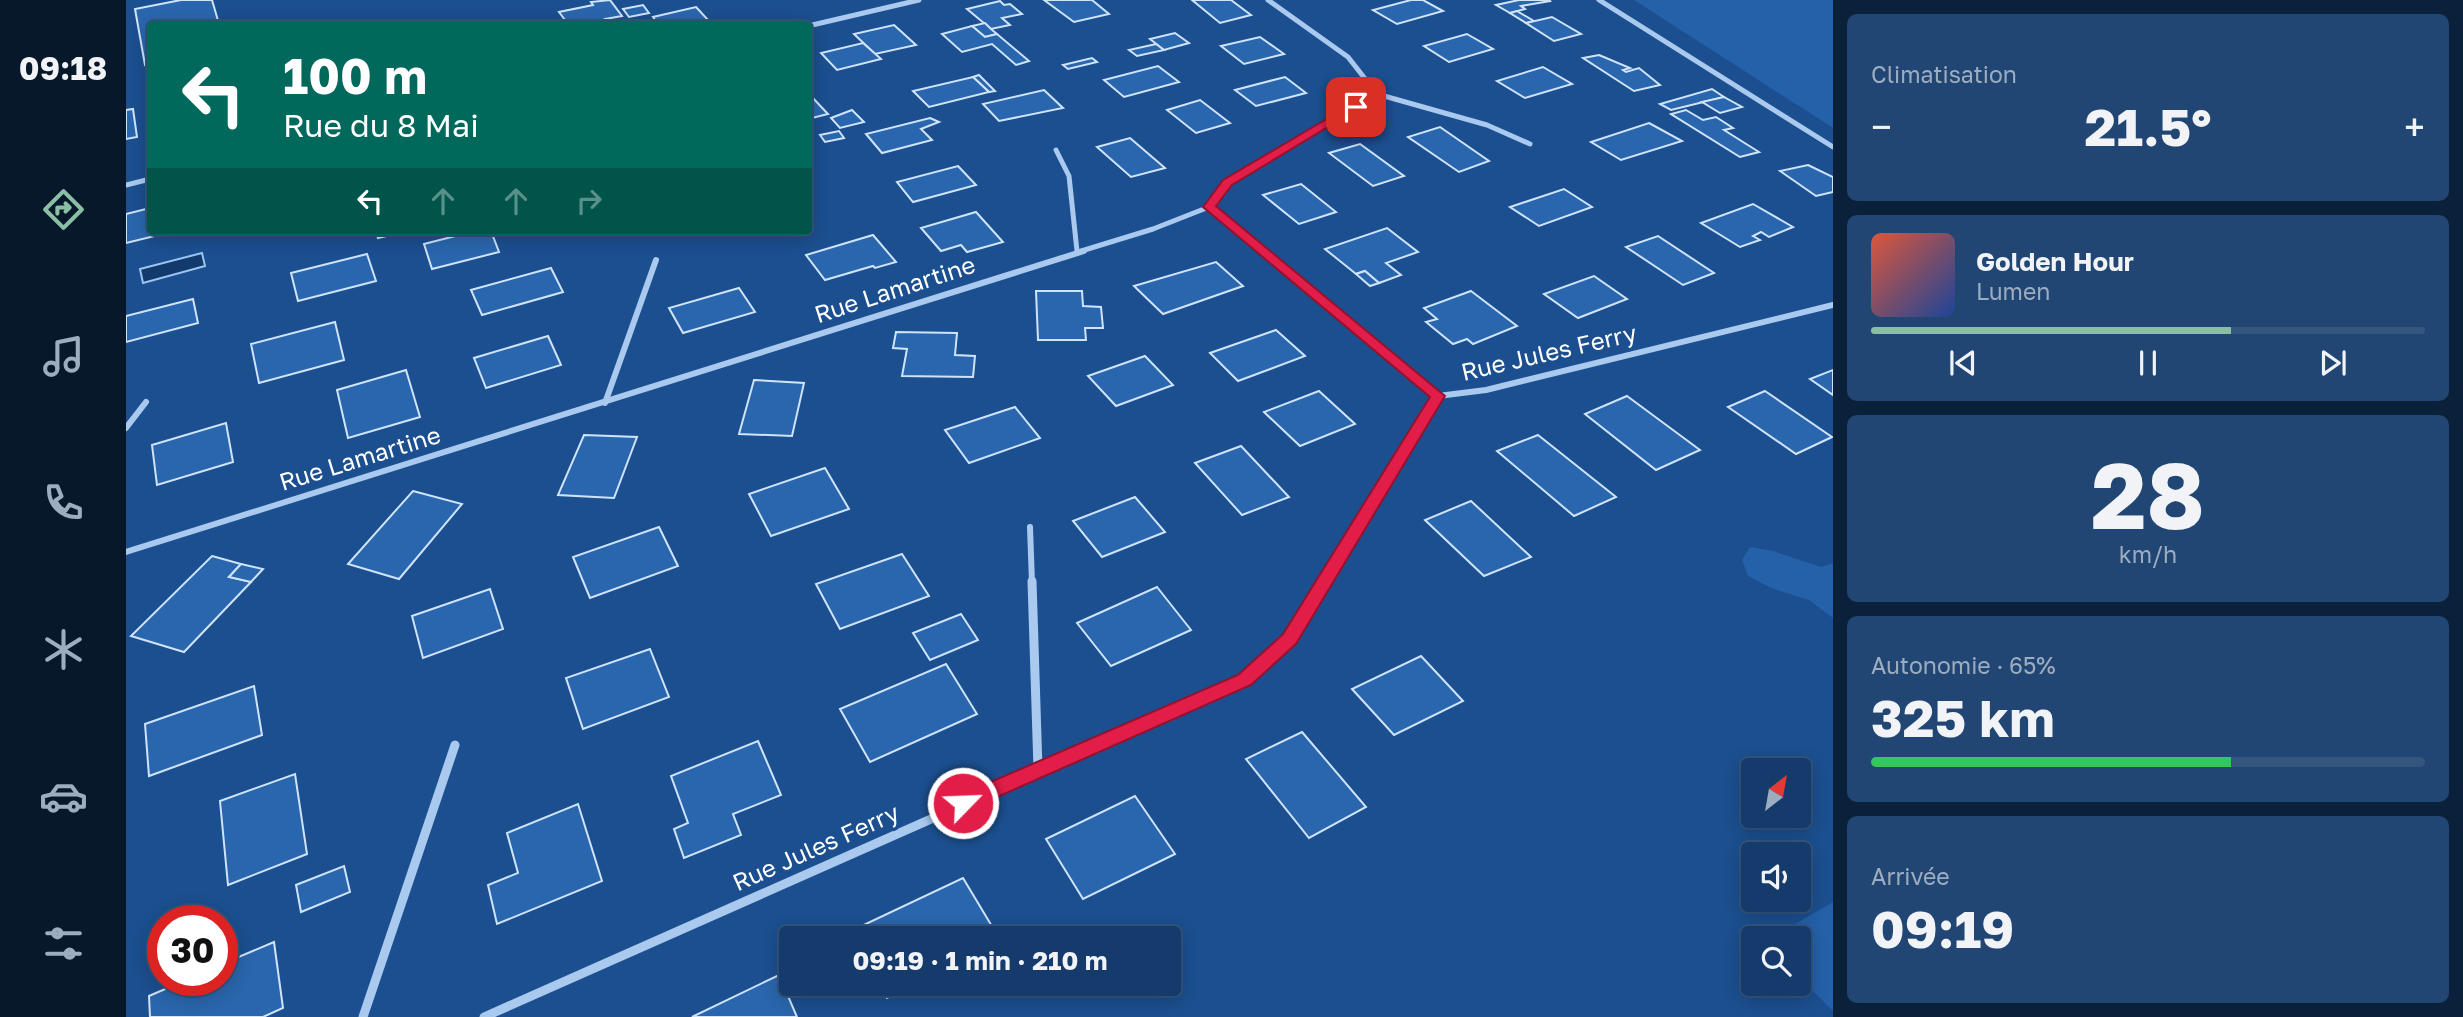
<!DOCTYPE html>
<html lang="fr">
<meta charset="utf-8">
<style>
body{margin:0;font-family:"Golos Text",sans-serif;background:#214673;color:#f1f3f6;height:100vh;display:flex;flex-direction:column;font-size:26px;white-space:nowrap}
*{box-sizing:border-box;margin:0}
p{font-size:23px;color:#9dadc1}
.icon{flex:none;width:38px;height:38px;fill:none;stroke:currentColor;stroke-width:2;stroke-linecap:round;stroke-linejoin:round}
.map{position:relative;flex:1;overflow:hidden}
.side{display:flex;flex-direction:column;gap:14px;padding:14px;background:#0b203b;width:630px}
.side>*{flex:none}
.top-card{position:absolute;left:21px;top:21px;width:665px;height:214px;border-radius:7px;box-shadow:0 4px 18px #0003,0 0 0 2px #33557e;background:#00695c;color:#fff;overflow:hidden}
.needle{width:46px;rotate:31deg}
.buttons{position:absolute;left:1615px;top:758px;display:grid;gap:14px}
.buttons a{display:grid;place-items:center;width:70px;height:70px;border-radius:7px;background:#143b6b;box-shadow:0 4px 18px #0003,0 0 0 2px #33557e;font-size:35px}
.speed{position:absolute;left:21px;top:905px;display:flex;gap:14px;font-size:35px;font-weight:700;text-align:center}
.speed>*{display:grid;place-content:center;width:91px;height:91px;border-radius:50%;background:#143b6b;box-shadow:0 4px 18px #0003,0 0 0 2px #33557e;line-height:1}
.speed .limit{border:10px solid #d22;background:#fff;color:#111}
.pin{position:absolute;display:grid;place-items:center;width:60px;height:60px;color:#fff;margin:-30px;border-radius:14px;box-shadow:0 4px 10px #0006}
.me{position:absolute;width:77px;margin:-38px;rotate:66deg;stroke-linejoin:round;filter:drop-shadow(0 0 5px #0008)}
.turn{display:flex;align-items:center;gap:24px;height:147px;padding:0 21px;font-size:32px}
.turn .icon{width:91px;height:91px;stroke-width:2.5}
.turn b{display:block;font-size:49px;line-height:60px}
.lanes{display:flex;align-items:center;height:66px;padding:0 21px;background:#0003;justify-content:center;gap:35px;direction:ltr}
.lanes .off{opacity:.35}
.big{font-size:52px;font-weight:700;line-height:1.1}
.side .tile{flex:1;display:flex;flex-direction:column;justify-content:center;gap:10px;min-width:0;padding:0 24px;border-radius:10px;background:#214673}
.side .dial{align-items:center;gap:0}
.dial b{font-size:91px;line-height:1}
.song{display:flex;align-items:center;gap:21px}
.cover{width:84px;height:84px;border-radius:10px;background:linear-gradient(135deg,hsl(10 70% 55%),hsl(220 70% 35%))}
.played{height:7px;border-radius:4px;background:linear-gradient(90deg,#8abfa5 65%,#33557e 65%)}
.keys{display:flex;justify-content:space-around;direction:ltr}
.heat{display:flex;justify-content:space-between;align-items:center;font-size:38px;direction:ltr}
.charge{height:10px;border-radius:5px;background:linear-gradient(90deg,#34c759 65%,#33557e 0)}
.trip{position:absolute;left:653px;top:926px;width:402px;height:70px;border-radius:7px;background:#143b6b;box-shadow:0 4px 18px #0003,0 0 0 2px #33557e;font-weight:700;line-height:70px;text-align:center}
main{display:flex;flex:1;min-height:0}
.tabs{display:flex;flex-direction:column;width:126px;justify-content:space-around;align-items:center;background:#08182b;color:#9dadc1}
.tabs .icon{width:49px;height:49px}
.tabs .selected{color:#8abfa5}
.tabs b{font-size:32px;color:#f1f3f6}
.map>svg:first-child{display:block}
</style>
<main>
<nav class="tabs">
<b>09:18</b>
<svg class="icon selected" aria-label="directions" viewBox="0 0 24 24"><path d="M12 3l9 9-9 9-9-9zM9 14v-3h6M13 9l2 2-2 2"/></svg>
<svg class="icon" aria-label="music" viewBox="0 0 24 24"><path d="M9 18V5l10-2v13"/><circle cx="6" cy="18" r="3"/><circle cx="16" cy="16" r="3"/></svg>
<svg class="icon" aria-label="phone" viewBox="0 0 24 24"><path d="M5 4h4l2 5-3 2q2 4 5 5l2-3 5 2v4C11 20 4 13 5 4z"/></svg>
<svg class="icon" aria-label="climate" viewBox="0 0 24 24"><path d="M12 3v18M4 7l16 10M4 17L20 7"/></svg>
<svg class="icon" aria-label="car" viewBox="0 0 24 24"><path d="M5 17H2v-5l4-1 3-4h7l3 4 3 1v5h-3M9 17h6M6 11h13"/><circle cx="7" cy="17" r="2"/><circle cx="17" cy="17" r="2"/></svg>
<svg class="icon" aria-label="filters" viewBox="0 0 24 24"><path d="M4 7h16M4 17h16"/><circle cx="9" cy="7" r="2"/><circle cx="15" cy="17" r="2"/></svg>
</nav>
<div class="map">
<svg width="1707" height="1017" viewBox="0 0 1707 1017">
<rect width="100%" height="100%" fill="#1b4f8f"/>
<g fill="#2461a8">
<polygon points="1508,0 1707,0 1707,128"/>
<polygon points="1624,547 1647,551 1695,567 1707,563 1707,618 1683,600 1645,588 1622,576 1616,560"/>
<polygon points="1707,902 1707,1011 1673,977 1673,938 1645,938"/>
</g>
<polygon fill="#123a6d" stroke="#9cc4f0" stroke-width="2" points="76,253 79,266 17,283 14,269"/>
<g fill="#2a66ad" stroke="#cfe3fa" stroke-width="2">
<polygon points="55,0 86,0 93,24 24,24 24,64 19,65 9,9"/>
<polygon points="484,0 496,16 479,19 482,24 442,24 433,12 467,5 465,2"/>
<polygon points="918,0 966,0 983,14 948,22"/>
<polygon points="1066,0 1105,0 1125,15 1094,23"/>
<polygon points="1285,0 1297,0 1317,11 1271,24 1247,10"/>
<polygon points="1393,0 1423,0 1424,1 1395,6 1399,9 1384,13 1370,5"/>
<polygon points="874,1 878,5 884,4 896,14 876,18 884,25 865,29 841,9"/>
<polygon points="517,5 523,13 503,17 497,9"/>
<polygon points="570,7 583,21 578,22 580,24 526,24 531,23 527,17"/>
<polygon points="1391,11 1408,21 1400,23 1384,13"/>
<polygon points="1426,17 1455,34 1428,41 1400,23"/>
<polygon points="859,23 865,29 871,34 859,37 846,26"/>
<polygon points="768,25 790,45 749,54 728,34"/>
<polygon points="846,26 859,37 871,34 903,61 890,65 866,44 836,52 816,34"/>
<polygon points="1049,33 1063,43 1038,50 1024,39"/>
<polygon points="1341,34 1367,49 1323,62 1298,46"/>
<polygon points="1134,37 1158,54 1118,64 1095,46"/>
<polygon points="737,43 755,59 711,70 695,53"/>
<polygon points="1030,44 1038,50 1011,56 1003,50"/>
<polygon points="1473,55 1504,68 1497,70 1500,72 1513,68 1534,85 1508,91 1457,58"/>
<polygon points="966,58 971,62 942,69 937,65"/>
<polygon points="1032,66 1053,82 998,97 978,80"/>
<polygon points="1417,67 1446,84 1399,98 1371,81"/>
<polygon points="853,75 869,91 863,92 847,77"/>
<polygon points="847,77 863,92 803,107 787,91"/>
<polygon points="1159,77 1180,93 1130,106 1109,90"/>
<polygon points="1586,89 1598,97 1545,110 1534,104"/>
<polygon points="918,90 937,108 873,121 857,104"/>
<polygon points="685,96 701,113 702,114 682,119 682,97"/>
<polygon points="1598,97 1616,107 1594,113 1576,102"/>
<polygon points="1074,100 1104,123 1070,133 1041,110"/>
<polygon points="7,109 11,137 0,139 0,110"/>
<polygon points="726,110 738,122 714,128 705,118"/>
<polygon points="1560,110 1577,120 1590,117 1607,128 1598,130 1633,152 1614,157 1545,114"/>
<polygon points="804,118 813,122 795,129 806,140 756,153 740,134"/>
<polygon points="1523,123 1556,141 1495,160 1465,142"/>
<polygon points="1314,127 1363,161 1333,172 1282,137"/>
<polygon points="713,131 718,138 699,142 694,135"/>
<polygon points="1004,138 1039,168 1005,177 971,147"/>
<polygon points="1234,144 1278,176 1247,186 1203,153"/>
<polygon points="1682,165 1707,177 1707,192 1690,196 1654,171"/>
<polygon points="832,166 850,185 787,202 771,182"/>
<polygon points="1175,184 1210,212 1173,224 1137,195"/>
<polygon points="1438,189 1466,207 1413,226 1384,207"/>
<polygon points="1627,204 1667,227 1643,237 1635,232 1627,236 1634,240 1614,247 1575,223"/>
<polygon points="24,208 24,231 49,231 0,243 0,214"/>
<polygon points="850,212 877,242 841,252 835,245 815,251 795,228"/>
<polygon points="1261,228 1292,252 1260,263 1275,275 1253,283 1239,271 1230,274 1199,249"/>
<polygon points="249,231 281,231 252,238"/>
<polygon points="349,231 365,231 373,252 306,269 298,244"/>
<polygon points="747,235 770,262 749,268 747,266 699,280 680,255"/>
<polygon points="1532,236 1588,273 1557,285 1500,247"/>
<polygon points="241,254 250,281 172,301 165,273"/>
<polygon points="1090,262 1117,286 1037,314 1008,286"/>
<polygon points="425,268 437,292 356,315 345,290"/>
<polygon points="1239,271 1253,283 1244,286 1230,274"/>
<polygon points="1468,276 1501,299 1452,318 1418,294"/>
<polygon points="613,288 629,312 557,333 543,308"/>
<polygon points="910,291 956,291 957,306 975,307 977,328 959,328 960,340 912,340"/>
<polygon points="1345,291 1391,326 1347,344 1341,339 1327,344 1300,322 1311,319 1298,308"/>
<polygon points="67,299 72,323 0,342 0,316"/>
<polygon points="209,322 218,360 133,383 125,344"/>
<polygon points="1150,330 1179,356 1112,381 1084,353"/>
<polygon points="770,332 831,333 829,355 849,356 847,377 776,376 781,349 767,348"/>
<polygon points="422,336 435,365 360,388 348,358"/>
<polygon points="1019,356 1047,385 990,406 962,376"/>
<polygon points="280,370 294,417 222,438 211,390"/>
<polygon points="1707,370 1707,395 1684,379"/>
<polygon points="628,380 678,383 666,436 613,434"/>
<polygon points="1193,391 1229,424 1174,446 1138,412"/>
<polygon points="1639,391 1706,437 1670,454 1602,407"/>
<polygon points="1501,396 1574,450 1530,470 1459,414"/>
<polygon points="889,407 914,438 843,463 819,430"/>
<polygon points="100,423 107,462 31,485 26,445"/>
<polygon points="458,435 511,437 488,498 432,495"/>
<polygon points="1412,435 1490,497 1448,516 1371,451"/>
<polygon points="1115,446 1163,497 1116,515 1069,463"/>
<polygon points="699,468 723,509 645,536 623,494"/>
<polygon points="287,491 336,504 273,579 222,564"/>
<polygon points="1009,497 1039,532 976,557 947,521"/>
<polygon points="1345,501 1405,557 1358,576 1299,520"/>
<polygon points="533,527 552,566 464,598 447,557"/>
<polygon points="776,554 803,596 714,629 690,584"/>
<polygon points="86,556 115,564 103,577 125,582 58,652 5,636"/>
<polygon points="115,564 137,569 125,582 103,577"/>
<polygon points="1031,587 1065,630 985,666 951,623"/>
<polygon points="364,589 377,629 297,658 286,616"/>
<polygon points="835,614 852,640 804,660 787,633"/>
<polygon points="524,649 543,697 457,729 440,678"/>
<polygon points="1295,656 1337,701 1268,735 1226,689"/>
<polygon points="820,664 851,714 744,762 714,709"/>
<polygon points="128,686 136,735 23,776 19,724"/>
<polygon points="1176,732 1240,807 1183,838 1120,759"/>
<polygon points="632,741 655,795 607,814 615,835 558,858 548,829 562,823 545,776"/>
<polygon points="169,774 181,854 102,885 94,801"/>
<polygon points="1009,796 1049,854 957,899 920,839"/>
<polygon points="452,804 476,881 371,924 362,885 392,873 381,833"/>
<polygon points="218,866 224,892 175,912 170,885"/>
<polygon points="837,878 873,938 731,938 727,930"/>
<polygon points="148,942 157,1008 137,1017 24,1017 23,996 60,980 96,980 96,964"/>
<polygon points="653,975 671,1017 566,1017"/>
<polygon points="754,984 790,984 761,998"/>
</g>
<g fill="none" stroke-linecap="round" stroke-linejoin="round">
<g stroke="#a9c9ee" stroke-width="5">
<polyline points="1473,0 1707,147"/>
<polyline points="682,26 793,0"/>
<polyline points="1251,94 1361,125 1404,144"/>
<polyline points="930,150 943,176 951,251"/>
<polyline points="0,185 24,179"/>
<polyline points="1083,207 1138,252"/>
<polyline points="952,252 1027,229 1083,207 1101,183 1251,94 1222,57 1142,0"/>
</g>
<g stroke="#a9c9ee" stroke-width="6">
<polyline points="1136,251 1312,396"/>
<polyline points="1312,396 1360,390 1707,305"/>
<polyline points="479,403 530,260"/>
<polyline points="0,428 20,402"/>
<polyline points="904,527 906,583"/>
<polyline points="0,552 958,251"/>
<polyline points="1198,583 1312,396"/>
</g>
<g stroke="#a9c9ee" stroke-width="9">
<polyline points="906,581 912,769"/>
<polyline points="237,1017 329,745"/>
<polyline points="358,1017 1119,680 1164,639 1199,581"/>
</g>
</g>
<polygon fill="#e11d48" stroke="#92132f" stroke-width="2" points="1226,104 1235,107 1106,185 1090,206 1319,396 1170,644 1125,685 844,809 837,811 830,809 827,803 830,797 1112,675 1157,634 1304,397 1077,207 1097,180"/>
<g text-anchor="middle" stroke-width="7" stroke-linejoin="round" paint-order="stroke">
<g font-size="24" fill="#fff" stroke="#1b4f8f">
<text transform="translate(769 290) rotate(-18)" y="8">Rue Lamartine</text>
<text transform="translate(1423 353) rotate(-13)" y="8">Rue Jules Ferry</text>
<text transform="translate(234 459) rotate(-17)" y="8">Rue Lamartine</text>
<text transform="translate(690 848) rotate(-24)" y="8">Rue Jules Ferry</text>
</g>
</g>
</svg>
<div class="buttons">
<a><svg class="needle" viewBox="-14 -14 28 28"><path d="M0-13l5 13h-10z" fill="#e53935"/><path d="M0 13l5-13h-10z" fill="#9dadc1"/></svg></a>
<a><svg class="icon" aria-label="sound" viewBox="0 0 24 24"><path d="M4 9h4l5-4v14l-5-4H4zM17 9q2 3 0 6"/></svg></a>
<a><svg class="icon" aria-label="search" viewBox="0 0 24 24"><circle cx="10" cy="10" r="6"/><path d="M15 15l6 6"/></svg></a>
</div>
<div class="speed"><div class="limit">30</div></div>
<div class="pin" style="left:1230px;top:107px;background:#d93025"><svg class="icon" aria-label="arrive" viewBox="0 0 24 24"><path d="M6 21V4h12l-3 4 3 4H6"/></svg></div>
<svg class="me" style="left:837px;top:803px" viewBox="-20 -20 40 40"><circle r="17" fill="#e11d48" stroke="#fff" stroke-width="3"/><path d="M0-11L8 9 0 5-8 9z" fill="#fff"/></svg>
<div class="trip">09:19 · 1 min · 210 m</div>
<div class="top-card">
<div class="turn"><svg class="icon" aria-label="left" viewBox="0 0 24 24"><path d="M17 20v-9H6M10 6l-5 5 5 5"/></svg><div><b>100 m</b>Rue du 8 Mai</div></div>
<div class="lanes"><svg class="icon" aria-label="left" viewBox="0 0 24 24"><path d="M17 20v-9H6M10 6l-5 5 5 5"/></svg><svg class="icon off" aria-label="ahead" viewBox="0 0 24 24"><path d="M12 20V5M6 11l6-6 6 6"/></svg><svg class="icon off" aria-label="ahead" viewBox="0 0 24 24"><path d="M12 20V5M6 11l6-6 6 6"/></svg><svg class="icon off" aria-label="right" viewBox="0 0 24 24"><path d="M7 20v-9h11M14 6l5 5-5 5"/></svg></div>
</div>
</div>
<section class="side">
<div class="tile"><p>Climatisation</p>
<div class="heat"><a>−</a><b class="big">21.5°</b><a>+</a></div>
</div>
<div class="tile">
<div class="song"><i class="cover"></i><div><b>Golden Hour</b><p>Lumen</p></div></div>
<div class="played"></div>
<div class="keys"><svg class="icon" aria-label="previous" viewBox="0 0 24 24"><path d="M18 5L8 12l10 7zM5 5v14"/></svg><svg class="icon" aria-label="pause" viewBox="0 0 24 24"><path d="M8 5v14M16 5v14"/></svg><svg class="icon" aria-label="next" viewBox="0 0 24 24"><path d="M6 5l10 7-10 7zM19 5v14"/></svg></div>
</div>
<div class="tile dial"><b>28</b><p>km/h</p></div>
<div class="tile"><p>Autonomie · 65%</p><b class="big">325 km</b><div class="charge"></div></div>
<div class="tile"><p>Arrivée</p><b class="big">09:19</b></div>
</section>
</main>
